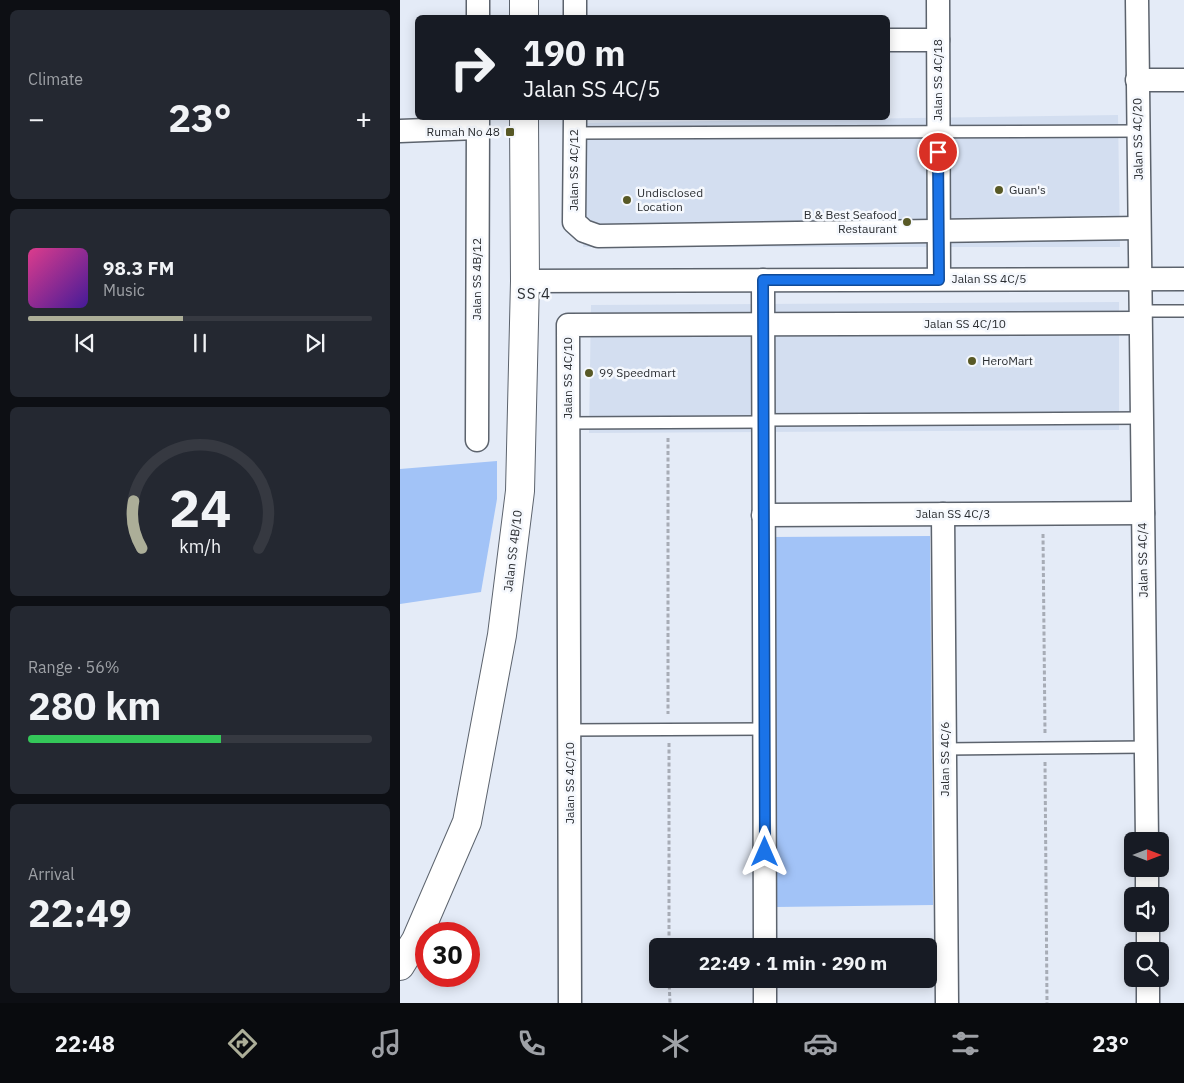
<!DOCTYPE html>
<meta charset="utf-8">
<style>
body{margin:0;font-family:"IBM Plex Sans",sans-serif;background:#242831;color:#f1f3f6;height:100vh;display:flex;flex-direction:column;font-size:19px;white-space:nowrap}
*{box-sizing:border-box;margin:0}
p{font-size:16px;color:#9ea1a6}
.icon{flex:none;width:28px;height:28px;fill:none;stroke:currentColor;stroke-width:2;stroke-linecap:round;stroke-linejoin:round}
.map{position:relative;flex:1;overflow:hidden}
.sheet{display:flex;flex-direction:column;gap:10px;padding:10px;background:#0d0f14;width:400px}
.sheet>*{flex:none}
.banner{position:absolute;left:15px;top:15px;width:475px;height:105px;border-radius:8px;box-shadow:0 2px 12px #0003;background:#171b24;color:#f1f3f6;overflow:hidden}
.needle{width:32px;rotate:90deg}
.controls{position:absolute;left:724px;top:832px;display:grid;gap:10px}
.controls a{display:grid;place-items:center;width:45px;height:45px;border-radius:8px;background:#171b24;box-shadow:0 2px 12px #0003;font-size:25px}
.speed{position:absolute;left:15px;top:922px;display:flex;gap:10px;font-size:25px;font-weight:700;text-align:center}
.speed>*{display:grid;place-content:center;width:65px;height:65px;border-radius:50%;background:#171b24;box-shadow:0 2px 12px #0003;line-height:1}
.speed .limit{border:8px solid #d22;background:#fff;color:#111}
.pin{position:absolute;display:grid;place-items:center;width:42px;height:42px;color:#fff;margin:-21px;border:2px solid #fff;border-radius:50%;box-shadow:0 1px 5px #0007}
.me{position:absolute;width:55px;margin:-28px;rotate:0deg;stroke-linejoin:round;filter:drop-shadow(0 0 4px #0008)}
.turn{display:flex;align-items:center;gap:18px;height:105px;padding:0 25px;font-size:22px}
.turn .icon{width:65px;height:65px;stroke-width:2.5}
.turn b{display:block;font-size:35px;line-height:42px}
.big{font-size:38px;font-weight:700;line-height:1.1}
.sheet .widget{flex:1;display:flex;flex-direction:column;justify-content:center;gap:8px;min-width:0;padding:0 18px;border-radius:8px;background:#242831}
.sheet .dial{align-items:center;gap:0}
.dial svg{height:130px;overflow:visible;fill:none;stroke:#363941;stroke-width:7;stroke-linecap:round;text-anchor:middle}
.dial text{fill:#f1f3f6;stroke:none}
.song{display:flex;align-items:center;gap:15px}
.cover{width:60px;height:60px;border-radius:8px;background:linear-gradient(135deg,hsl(330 70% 55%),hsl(260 70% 35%))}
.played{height:5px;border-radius:2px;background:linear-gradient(90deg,#acae98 45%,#363941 45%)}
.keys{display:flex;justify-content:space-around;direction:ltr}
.heat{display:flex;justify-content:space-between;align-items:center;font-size:28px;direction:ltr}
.charge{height:8px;border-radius:4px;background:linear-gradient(90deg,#34c759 56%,#363941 0)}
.trip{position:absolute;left:249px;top:938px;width:288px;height:50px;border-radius:8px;background:#171b24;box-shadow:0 2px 12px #0003;font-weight:700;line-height:50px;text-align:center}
.dock{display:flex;height:80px;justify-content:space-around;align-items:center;background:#090b0e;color:#9ea1a6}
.dock .icon{width:35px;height:35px}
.dock .active{color:#acae98}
.dock b{font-size:22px;color:#f1f3f6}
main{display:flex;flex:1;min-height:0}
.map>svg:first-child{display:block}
</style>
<main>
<section class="sheet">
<div class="widget"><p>Climate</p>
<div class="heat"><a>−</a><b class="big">23°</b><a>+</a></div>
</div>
<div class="widget">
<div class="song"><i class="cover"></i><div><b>98.3 FM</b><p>Music</p></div></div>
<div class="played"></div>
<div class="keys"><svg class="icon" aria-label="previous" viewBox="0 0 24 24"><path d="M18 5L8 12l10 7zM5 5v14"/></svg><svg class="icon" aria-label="pause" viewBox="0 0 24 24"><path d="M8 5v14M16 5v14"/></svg><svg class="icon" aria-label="next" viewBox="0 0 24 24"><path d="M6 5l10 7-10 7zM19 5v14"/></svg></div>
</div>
<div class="widget dial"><svg viewBox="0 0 100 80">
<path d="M14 69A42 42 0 1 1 86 69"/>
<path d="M14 69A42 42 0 0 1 9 40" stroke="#acae98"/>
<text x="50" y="56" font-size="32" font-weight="700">24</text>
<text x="50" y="72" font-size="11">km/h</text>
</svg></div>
<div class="widget"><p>Range · 56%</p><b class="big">280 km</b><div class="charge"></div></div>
<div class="widget"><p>Arrival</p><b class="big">22:49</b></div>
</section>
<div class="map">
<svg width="784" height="1003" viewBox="0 0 784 1003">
<rect width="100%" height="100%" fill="#e4ebf7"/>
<g fill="#d3def0">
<polygon points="718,115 720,247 183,247 184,123"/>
<polygon points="719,302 719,430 189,433 191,305"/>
</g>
<g fill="#a2c3f7">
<polygon points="97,461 97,499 81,592 0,604 0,469"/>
<polygon points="530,536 533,905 376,907 372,537"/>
</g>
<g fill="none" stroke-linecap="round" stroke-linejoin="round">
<g stroke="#5c636d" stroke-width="14">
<g id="service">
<polyline points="174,133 738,131"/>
<polyline points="740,311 784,311"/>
<polyline points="363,420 742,418"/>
<polyline points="168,423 363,422"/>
<polyline points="169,730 364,729"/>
<polyline points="545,749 746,747"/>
</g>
</g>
<g stroke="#5c636d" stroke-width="25">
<g id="minor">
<polyline points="175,0 175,18"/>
<polyline points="538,0 539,279"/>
<polyline points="737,0 747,841"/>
<polyline points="78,18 78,0"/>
<polyline points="488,40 538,40"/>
<polyline points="737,80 784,80"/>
<polyline points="175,118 174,222 184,231 198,236 739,228"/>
<polyline points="0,131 77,128"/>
<polyline points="363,280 365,946"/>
<polyline points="125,281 784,279"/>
<polyline points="77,440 78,118"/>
<polyline points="543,514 547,1003"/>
<polyline points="363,515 743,513"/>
<polyline points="747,869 747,896"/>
<polyline points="748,924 748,951"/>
<polyline points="365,979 365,1003"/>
<polyline points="748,979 748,1003"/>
<polyline points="170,1003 168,325 740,323"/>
</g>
</g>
<g stroke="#5c636d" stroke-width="30">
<g id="tertiary">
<polyline points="124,0 124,18"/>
<polyline points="0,966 16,940 67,822 102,635 120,491 125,281 124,118"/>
</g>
</g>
<g stroke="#a7acb6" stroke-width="3" stroke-dasharray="4 2.5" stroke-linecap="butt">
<polyline points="268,438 268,714"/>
<polyline points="643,534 645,733"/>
<polyline points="269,743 269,946"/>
<polyline points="645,762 647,1003"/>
<polyline points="269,979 270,1003"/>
</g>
<use href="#service" stroke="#fff" stroke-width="11"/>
<use href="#minor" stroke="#fff" stroke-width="22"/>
<use href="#tertiary" stroke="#fff" stroke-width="28"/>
</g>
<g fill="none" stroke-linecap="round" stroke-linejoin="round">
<g stroke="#114b97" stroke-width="12">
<polyline id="route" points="365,852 363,280 539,280 538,152"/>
</g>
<use href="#route" stroke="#1a73e8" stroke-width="9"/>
</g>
<g fill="#585926" stroke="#f5f8fd" stroke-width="2">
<rect x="105" y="127" width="10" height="10" rx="2.5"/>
<circle cx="599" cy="190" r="5"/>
<circle cx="227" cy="200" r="5"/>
<circle cx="507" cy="222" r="5"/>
<circle cx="572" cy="361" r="5"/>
<circle cx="189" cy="373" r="5"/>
</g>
<g text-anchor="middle" stroke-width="5" stroke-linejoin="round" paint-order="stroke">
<g font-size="12" fill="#2b2e32" stroke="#f5f8fd">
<text transform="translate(538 80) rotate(-90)" y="4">Jalan SS 4C/18</text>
<text transform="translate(738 139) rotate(-91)" y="4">Jalan SS 4C/20</text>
<text transform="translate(174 170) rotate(-90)" y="4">Jalan SS 4C/12</text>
<text transform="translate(77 279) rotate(-90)" y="4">Jalan SS 4B/12</text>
<text x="589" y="283">Jalan SS 4C/5</text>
<text x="565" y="328">Jalan SS 4C/10</text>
<text transform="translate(168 378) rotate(-90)" y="4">Jalan SS 4C/10</text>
<text x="553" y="518">Jalan SS 4C/3</text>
<text transform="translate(113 551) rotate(-83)" y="4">Jalan SS 4B/10</text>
<text transform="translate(743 560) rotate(-91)" y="4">Jalan SS 4C/4</text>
<text transform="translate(545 759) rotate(-90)" y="4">Jalan SS 4C/6</text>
<text transform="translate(170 783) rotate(-90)" y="4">Jalan SS 4C/10</text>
</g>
<g font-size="12" fill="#2b2e32" stroke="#f5f8fd" text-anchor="start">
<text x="100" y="136" text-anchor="end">Rumah No 48</text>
<text x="609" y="194">Guan's</text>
<text x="237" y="197">Undisclosed<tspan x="237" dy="14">Location</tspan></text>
<text x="497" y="219" text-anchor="end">B &amp; Best Seafood<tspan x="497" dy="14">Restaurant</tspan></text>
<text x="582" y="365">HeroMart</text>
<text x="199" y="377">99 Speedmart</text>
</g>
<g font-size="15" letter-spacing="1" fill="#2b2e32" stroke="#f5f8fd">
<text x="134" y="299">SS 4</text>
</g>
</g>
</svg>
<div class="controls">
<a><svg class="needle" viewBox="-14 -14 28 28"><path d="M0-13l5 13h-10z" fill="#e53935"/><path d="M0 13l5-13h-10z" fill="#9ea1a6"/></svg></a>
<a><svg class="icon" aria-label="sound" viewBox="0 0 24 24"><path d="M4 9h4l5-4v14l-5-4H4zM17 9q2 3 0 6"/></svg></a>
<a><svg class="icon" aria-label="search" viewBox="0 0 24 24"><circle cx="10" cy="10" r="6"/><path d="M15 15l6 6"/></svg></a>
</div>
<div class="speed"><div class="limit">30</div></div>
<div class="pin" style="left:538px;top:152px;background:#d93025"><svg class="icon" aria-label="arrive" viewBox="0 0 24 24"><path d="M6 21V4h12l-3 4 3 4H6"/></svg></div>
<svg class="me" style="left:365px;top:852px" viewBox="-20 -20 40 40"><path d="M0-17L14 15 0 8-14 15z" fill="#1a73e8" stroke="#fff" stroke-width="4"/></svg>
<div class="trip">22:49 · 1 min · 290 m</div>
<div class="banner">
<div class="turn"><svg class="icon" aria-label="right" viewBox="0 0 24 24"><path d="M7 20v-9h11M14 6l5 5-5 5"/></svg><div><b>190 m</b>Jalan SS 4C/5</div></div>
</div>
</div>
</main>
<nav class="dock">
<b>22:48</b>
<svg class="icon active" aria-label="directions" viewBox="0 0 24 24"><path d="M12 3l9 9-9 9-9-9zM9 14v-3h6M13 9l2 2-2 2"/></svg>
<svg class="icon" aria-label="music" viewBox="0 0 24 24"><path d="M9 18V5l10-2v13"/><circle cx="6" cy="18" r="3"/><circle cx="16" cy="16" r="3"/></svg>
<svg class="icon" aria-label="phone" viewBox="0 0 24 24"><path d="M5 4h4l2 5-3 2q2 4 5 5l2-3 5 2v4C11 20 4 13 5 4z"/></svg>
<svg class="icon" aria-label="climate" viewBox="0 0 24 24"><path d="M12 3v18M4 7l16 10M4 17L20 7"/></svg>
<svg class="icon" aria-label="car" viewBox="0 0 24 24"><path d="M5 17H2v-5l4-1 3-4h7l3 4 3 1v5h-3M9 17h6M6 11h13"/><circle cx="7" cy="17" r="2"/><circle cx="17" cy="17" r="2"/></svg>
<svg class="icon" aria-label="filters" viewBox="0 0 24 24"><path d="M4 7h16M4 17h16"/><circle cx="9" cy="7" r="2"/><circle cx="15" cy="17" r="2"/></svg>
<b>23°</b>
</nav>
